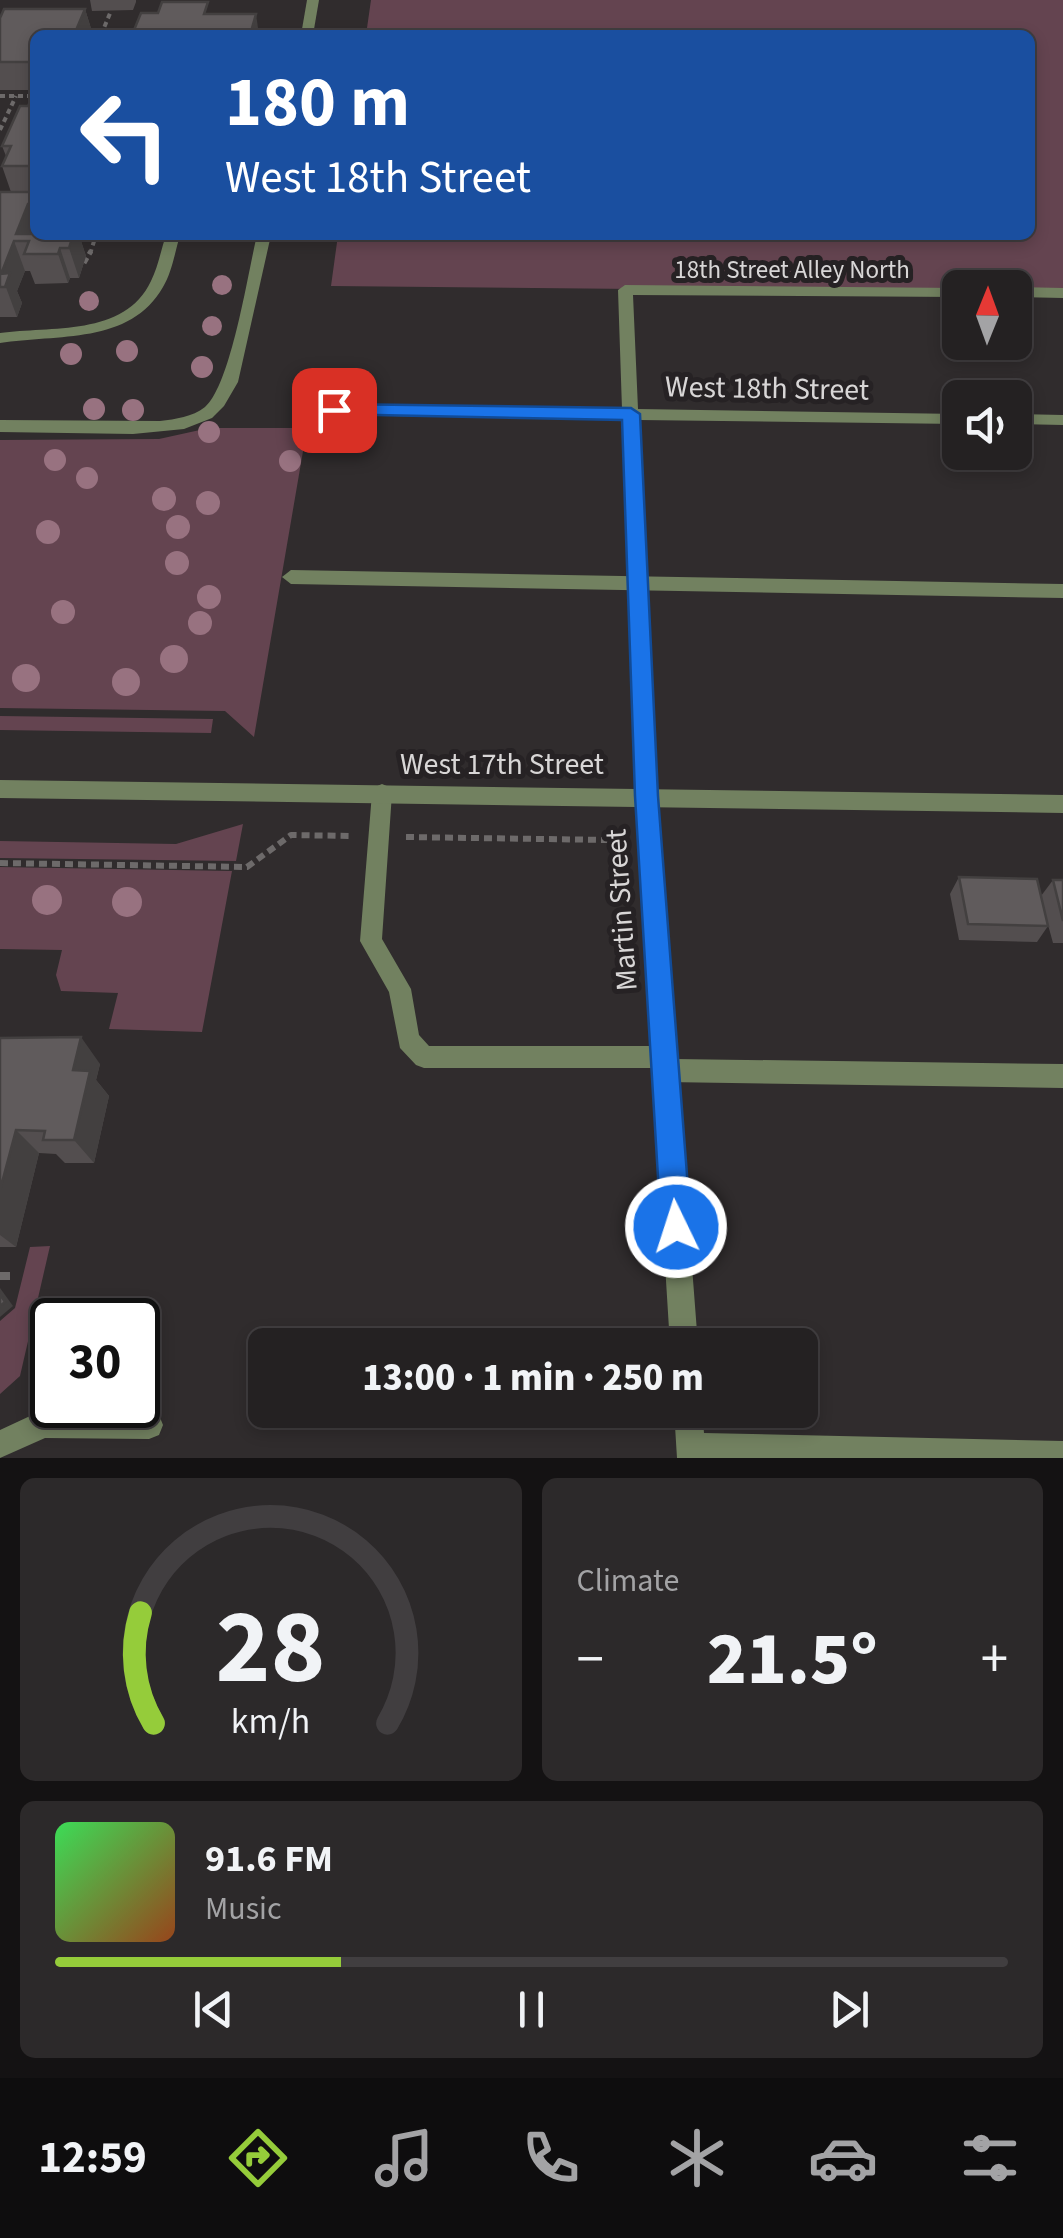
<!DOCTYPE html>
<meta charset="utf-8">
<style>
body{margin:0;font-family:"Source Sans 3",sans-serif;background:#2c292a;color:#f1f3f6;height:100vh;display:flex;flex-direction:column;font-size:38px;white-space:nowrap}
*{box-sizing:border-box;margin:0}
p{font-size:32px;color:#a3a3a5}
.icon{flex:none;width:55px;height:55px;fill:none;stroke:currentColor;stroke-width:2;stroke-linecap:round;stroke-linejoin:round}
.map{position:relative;height:1458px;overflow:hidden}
.details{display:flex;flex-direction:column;gap:20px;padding:20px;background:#141213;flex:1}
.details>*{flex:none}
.top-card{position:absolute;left:30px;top:30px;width:1005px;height:210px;border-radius:15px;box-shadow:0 5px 15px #0003,0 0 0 2px #413e40;background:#1a4fa0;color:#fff;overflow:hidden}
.needle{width:65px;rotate:1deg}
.buttons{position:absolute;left:942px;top:270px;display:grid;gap:20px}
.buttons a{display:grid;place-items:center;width:90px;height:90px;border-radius:15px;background:#242122;box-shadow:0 5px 15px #0003,0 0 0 2px #413e40;font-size:50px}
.speed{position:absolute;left:30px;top:1298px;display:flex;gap:20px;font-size:50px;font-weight:700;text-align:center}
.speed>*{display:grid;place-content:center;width:130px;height:130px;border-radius:50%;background:#242122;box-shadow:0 5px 15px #0003,0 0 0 2px #413e40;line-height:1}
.speed .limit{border:5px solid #111;border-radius:15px;background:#fff;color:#111}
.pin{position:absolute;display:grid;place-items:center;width:85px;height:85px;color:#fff;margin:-42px;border-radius:20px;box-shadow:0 5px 15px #0006}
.me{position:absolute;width:110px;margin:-55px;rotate:356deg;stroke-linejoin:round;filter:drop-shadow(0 0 8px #0008)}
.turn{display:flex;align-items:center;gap:35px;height:210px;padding:0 30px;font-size:45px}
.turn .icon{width:130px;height:130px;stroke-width:2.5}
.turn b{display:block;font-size:70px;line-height:85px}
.big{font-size:75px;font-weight:800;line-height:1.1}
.details .tile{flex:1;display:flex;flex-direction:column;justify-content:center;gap:15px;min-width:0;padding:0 35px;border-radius:15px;background:#2c292a}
.details .dial{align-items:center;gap:0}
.dial svg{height:260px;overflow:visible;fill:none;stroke:#413e40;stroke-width:7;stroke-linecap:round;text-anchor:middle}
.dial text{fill:#f1f3f6;stroke:none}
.song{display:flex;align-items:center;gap:30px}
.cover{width:120px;height:120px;border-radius:15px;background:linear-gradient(135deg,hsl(130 70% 55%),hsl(20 70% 35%))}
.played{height:10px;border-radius:5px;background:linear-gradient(90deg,#95cc3a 30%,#413e40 30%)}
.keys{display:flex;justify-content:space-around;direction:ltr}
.heat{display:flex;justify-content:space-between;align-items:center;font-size:55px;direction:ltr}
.details .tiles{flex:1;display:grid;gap:20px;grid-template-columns:1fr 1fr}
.tile:last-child{grid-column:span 2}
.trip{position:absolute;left:248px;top:1328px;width:570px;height:100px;border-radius:15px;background:#242122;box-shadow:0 5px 15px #0003,0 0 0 2px #413e40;font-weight:800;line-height:100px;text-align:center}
.tab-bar{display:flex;height:160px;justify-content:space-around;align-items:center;background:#0e0d0e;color:#a3a3a5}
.tab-bar .icon{width:70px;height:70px}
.tab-bar .on{color:#95cc3a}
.tab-bar b{font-size:45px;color:#f1f3f6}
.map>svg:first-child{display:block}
</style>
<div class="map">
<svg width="1063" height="1458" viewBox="0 0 1063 1458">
<rect width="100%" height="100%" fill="#302c2d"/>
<g fill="#644450">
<polygon points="371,0 1063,0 1063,293 960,288 960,292 331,286 338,235 1030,235 1030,35 366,35"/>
<polygon points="209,428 307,428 254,737 225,711 0,708 0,440 159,439"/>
<polygon points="0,716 213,719 211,733 0,730"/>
<polygon points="243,824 236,861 0,858 0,841 176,844"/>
<polygon points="0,867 232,871 202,1032 109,1029 118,993 61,991 56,975 62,950 0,949"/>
<polygon points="50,1246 20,1376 0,1394 0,1321 15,1308 30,1247"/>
</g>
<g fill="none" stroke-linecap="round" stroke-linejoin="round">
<g stroke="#6d6a6a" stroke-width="4" stroke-dasharray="5 4" stroke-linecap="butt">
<polyline points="101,35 111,11"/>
<polyline points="0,96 35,96"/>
<polyline points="0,130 16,96"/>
<polyline points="90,254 96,235"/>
</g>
<polyline stroke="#6d6a6a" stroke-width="5" stroke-dasharray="6 4" stroke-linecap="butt" points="84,263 91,251"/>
<g stroke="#6d6a6a" stroke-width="6" stroke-dasharray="8 5" stroke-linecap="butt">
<polyline points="406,837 609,840"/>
<polyline points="0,863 247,867 291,835 353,836"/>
</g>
<polyline stroke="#6d6a6a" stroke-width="8" stroke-dasharray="10 6" stroke-linecap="butt" points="0,1276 14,1276"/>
<g fill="#728160" fill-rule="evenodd">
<polygon points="307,0 319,0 313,35 301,35"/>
<path d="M166 235H180C175 252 172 272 163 287 130 345 57 334 0 343V333C50 326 125 337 151 281 158 267 161 250 166 235Z"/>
<path d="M257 235H271L238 382 224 406 212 418 184 429 133 434 0 432V420L160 421C176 419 192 417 205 407 231 385 248 272 257 235Z"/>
<polygon points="291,570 1063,584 1063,598 291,584 282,577"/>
<polygon points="382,784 389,787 392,793 382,939 411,989 419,1035 429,1046 664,1046 672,1049 675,1059 1063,1064 1063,1088 666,1082 658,1078 655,1068 424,1068 416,1065 400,1048 389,992 360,941 372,793 375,787"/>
<polygon points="43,1410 149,1411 159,1415 163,1425 159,1435 149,1439 45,1438 0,1458 0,1430"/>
</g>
<g fill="#728160" fill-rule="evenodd">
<polygon points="625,285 960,288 960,297 633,295 638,409 960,414 960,424 639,420 656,796 698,1345 670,1345 636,796 622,420 334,415 326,410 334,405 622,409 618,290"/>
<polygon points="1015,287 1063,288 1063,298 1015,297"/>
<polygon points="1015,414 1063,415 1063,425 1015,424"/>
<polygon points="674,1410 702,1410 704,1433 1063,1441 1063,1458 677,1458"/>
</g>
<polygon fill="#728160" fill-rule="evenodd" points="0,780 1063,795 1063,813 0,798"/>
</g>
<g fill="#987280">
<circle cx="222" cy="285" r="10"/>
<circle cx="89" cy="301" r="10"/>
<circle cx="212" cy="326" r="10"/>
<circle cx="127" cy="351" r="11"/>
<circle cx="71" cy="354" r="11"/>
<circle cx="202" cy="367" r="11"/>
<circle cx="94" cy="409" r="11"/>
<circle cx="133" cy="410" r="11"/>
<circle cx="209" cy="432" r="11"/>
<circle cx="55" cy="460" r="11"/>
<circle cx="290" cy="461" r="11"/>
<circle cx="87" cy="478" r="11"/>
<circle cx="164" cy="499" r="12"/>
<circle cx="208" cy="503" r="12"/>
<circle cx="178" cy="527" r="12"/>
<circle cx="48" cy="532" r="12"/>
<circle cx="177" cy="563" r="12"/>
<circle cx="209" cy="597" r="12"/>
<circle cx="63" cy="612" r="12"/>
<circle cx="200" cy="623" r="12"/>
<circle cx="174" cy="659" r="14"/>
<circle cx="26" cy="678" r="14"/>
<circle cx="126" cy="682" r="14"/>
<circle cx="47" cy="900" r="15"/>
<circle cx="127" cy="902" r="15"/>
</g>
<g fill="#534e4f">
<polygon points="90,0 136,0 136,2 133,10 92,11"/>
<polygon points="85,9 93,35 35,35 35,90 0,90 0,18"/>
<polygon points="35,91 35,235 79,235 86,256 79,278 70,278 68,283 35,284 30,271 25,271 17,291 22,303 17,317 0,317 0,192 11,192 2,166 6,156 2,146 28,106"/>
<polygon points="959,877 1041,896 1053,880 1063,880 1063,943 1053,943 1044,910 1048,926 1037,942 959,940 950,894"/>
<polygon points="0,1038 100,1064 96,1080 109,1096 94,1163 65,1163 56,1154 39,1153 16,1247 0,1247"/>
</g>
<g fill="#434040">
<polygon points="85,9 93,35 74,35"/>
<polygon points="256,14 259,35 250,35"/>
<polygon points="28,204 35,225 29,241 16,234"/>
<polygon points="70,235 79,235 86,256 79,278 69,248"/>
<polygon points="14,241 25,271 17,291 22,303 17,317 1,274"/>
<polygon points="60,248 70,278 68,283 58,254"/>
<polygon points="81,1037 100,1064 96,1080 109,1096 94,1163 74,1140 73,1070"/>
<polygon points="16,1130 39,1153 16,1247 0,1235 0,1190"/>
<polygon points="0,1288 13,1306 0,1317"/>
</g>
<g fill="#605b5c" stroke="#434040" stroke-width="2.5">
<polygon points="162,2 208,2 204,14 256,14 250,35 132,35 141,13 158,13"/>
<polygon points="4,9 85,9 74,35 35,35 35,62 0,62 0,18"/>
<polygon points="35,91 35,166 2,166 11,146 2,146 20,106 28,106"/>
<polygon points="0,192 35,192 35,204 28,204 16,234 31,234 35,225 35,235 73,235 69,248 60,248 58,254 24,254 29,241 14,241 1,274 10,273 5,287 0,287"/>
<polygon points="959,877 1037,879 1048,926 968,924"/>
<polygon points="1053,880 1063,880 1063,921"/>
<polygon points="81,1037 73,1070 90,1071 74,1140 43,1140 45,1131 16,1130 0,1190 0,1038"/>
<polygon points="0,1294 5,1302 0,1306"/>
</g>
<polygon fill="#1a73e8" stroke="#114b97" stroke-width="2.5" points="334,404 631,408 640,414 658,796 691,1227 686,1237 676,1242 666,1237 661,1227 635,796 622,420 328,414 328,405"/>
<g text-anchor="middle" stroke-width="10" stroke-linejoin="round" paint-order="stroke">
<g font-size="25" fill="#d8d6d6" stroke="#262224">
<text x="792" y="278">18th Street Alley North</text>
</g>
<g font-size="30" fill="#d8d6d6" stroke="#262224">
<text transform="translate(767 388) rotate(1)" y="10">West 18th Street</text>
<text x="502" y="774">West 17th Street</text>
<text transform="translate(621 910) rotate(-94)" y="10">Martin Street</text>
</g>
</g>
</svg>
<div class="buttons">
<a><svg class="needle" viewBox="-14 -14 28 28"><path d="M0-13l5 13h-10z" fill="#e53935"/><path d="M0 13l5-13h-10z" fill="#a3a3a5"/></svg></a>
<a><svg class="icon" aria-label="sound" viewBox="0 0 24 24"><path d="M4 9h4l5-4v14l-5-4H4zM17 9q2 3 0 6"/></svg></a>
</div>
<div class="speed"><div class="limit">30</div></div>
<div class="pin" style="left:334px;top:410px;background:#d93025"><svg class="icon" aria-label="arrive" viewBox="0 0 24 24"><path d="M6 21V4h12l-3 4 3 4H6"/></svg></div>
<svg class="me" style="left:676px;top:1227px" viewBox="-20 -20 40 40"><circle r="17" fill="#1a73e8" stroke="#fff" stroke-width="3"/><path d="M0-11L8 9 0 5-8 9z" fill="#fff"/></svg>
<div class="trip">13:00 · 1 min · 250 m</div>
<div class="top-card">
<div class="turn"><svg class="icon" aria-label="left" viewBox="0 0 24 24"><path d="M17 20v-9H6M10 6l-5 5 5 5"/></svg><div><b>180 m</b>West 18th Street</div></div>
</div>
</div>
<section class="details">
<div class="tiles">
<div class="tile dial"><svg viewBox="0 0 100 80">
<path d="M14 69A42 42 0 1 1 86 69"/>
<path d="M14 69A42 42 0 0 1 10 35" stroke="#95cc3a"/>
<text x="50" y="56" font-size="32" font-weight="700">28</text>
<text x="50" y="72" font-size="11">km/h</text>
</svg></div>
<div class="tile"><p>Climate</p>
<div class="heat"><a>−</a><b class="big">21.5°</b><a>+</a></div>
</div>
<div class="tile">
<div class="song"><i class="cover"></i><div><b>91.6 FM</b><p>Music</p></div></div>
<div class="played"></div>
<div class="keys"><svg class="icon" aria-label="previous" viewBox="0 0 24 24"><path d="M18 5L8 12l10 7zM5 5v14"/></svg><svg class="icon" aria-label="pause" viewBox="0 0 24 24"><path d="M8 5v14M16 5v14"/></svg><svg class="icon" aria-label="next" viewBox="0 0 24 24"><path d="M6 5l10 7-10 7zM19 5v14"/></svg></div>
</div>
</div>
</section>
<nav class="tab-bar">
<b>12:59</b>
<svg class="icon on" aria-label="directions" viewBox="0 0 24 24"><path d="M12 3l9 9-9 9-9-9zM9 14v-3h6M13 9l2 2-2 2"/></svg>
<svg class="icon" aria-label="music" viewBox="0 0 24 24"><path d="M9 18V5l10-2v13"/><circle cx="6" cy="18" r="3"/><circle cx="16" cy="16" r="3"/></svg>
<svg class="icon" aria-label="phone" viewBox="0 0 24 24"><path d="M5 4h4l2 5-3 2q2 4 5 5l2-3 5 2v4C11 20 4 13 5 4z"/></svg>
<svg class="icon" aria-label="climate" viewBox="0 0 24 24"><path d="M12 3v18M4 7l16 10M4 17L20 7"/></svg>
<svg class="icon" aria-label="car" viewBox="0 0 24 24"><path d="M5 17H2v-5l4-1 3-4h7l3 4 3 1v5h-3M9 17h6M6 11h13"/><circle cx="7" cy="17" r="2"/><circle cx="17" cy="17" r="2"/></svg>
<svg class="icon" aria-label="filters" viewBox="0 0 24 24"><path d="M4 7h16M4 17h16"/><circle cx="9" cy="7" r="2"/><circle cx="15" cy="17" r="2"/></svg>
</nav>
